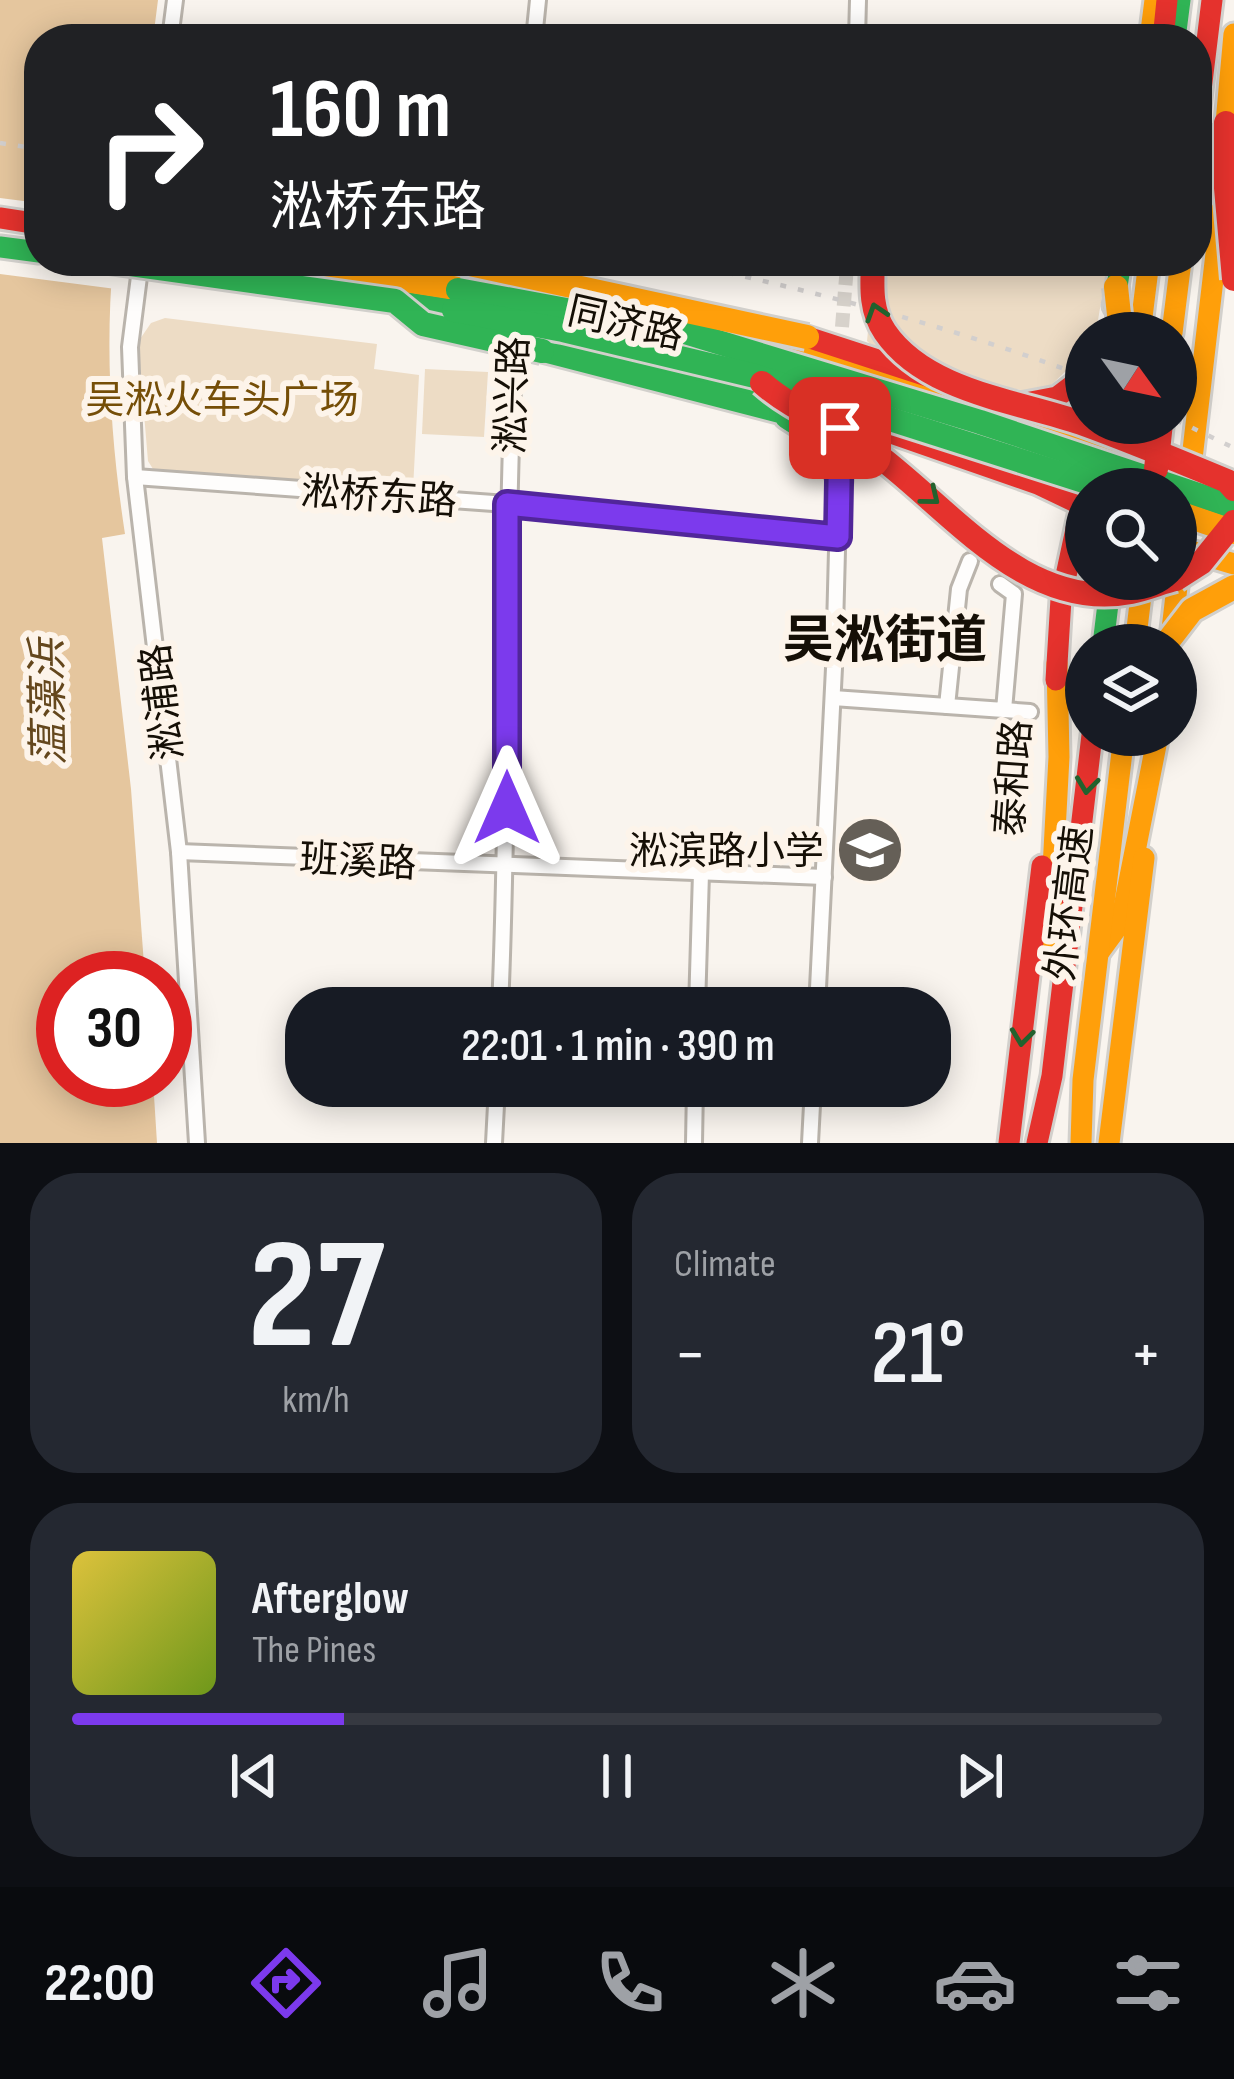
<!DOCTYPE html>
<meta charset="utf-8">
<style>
body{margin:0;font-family:"Sofia Sans Condensed","Noto Sans SC",sans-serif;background:#242831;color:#f1f3f6;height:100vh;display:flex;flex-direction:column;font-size:45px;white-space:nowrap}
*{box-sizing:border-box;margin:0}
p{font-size:39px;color:#9ea1a6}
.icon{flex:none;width:66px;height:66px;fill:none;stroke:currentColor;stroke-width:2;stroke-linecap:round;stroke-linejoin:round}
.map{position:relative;height:1143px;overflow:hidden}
.drawer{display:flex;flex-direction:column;gap:30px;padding:30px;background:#0d0f14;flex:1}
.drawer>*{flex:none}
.banner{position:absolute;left:24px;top:24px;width:1188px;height:252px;border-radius:48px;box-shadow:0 6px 30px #0003;background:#202124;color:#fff;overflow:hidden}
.needle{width:78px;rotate:123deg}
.controls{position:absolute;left:1065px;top:312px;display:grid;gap:24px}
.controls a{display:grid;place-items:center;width:132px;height:132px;border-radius:50%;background:#171b24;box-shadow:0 6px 30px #0003;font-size:60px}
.speed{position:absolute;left:36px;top:951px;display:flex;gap:24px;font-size:60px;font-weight:700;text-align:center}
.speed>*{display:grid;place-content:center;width:156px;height:156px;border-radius:50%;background:#171b24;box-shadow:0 6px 30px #0003;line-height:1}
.speed .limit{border:18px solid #d22;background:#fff;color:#111}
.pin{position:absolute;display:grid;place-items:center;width:102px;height:102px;color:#fff;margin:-51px;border-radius:24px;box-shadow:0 6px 18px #0006}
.me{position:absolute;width:132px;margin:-66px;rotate:0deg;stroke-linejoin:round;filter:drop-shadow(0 0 9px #0008)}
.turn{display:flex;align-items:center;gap:42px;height:252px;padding:0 48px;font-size:54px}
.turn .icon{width:156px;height:156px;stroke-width:2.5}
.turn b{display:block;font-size:84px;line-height:102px}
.big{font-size:90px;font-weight:600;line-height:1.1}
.drawer .widget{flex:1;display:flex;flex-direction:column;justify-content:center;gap:18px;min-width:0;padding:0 42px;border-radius:48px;background:#242831}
.drawer .dial{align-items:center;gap:0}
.dial b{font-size:156px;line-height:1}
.song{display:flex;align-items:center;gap:36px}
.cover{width:144px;height:144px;border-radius:18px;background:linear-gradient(135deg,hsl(50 70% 55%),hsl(80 70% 35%))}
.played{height:12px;border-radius:6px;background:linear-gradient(90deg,#7c3aed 25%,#363941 25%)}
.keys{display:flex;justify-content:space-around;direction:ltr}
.heat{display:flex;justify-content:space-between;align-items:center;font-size:66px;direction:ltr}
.drawer .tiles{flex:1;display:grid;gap:30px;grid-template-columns:1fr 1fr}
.widget:last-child{grid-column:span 2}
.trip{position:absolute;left:285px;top:987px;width:666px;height:120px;border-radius:48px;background:#171b24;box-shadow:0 6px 30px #0003;font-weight:600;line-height:120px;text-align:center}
.tabs{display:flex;height:192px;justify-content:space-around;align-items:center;background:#090b0e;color:#9ea1a6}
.tabs .icon{width:84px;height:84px}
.tabs .active{color:#7c3aed}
.tabs b{font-size:54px;color:#f1f3f6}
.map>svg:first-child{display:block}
</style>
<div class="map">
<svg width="1234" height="1143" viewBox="0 0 1234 1143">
<rect width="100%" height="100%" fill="#f9f4ee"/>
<g fill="#eddcc5">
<polygon points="875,261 1108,261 1097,326 1094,333 1086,333 1086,352 1048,388 1035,393 889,362 867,341"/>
<polygon points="165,318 377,344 374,369 419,375 413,489 153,469 148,461 138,342 151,323"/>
<polygon points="425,369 488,372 484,437 422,434"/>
</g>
<path fill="#e5c69e" d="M0 0H158L153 39H39V261H113C105 352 111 443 125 534L102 538 131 789 145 978H63V1080H153L157 1143H0Z"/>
<polygon fill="#f9f4ee" points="0,198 39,203 39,261 119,261 116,289 0,274"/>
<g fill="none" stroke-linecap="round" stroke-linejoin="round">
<polyline stroke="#d7d2cb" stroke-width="14" stroke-dasharray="14 7" stroke-linecap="butt" points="842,327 847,266"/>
<g stroke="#bab4ac" stroke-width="20">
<g id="street">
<polyline points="170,39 175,0"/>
<polyline points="534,39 538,0"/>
<polyline points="857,39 858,0"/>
<polyline points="141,261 130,347 135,477 179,852 197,1143"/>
<polyline points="847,266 847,261"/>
<polyline points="135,477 507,504 838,537"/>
<polyline points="833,698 1004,710 1014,594 1000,584"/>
<polyline points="947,706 959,589 970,561"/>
<polyline points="1004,710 1030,712"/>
<polyline points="179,852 824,877"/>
<path d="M500 1008C510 786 504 564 515 341"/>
<polyline points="697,1008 701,873"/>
<polyline points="817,1008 834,668 840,432"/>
<polyline points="494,1143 497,1086"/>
<polyline points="694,1143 695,1086"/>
<polyline points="810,1143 813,1086"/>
</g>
</g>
<g stroke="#d2d0cc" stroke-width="27">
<g id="fast">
<polyline points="1175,39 1180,0"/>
<polyline points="0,247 39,252"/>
<polyline points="395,301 454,310"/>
<polyline points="1114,306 1121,261"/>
<polyline points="566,345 781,398"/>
<polyline points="542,351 840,428 860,422"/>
<polyline points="786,418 803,429 841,481"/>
<polyline points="1103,645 1111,579"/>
</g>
</g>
<g stroke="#d2d0cc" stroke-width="27">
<g id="slow">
<polyline points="1150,39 1155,0"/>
<polyline points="1226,123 1234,34"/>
<polyline points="274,261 458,290"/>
<polyline points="379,261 579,299"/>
<polyline points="1140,333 1149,261"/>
<polyline points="1172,333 1181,261"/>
<polyline points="760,343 1172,470"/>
<polyline points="1122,487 1122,489"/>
<polyline points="1194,552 1234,564"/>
<polyline points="1171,638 1221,211"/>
<polyline points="1135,645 1143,579"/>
<polyline points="1057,663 1059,757 1049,943 1063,975"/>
<polyline points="1099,952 1121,922 1158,735"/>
<polyline points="1081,1143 1083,1080 1124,735"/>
<polyline points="1109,1143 1144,858"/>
</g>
</g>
<g stroke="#d2d0cc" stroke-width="27">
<g id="jam">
<polyline points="1163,39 1167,0"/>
<polyline points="1197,123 1212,0"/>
<polyline points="0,218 39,224"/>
<polyline points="807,337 930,377"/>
<polyline points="1020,404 1057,397 1086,375"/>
<polyline points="851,419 1038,484 1086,507"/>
<polyline points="1056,680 1061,599 1084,492"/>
<polyline points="1009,1143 1042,866"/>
<polyline points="1037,1143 1052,1076 1092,735"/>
</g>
</g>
<use href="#street" stroke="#fefdfc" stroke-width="14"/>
<use href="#fast" stroke="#30b455" stroke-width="21"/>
<use href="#slow" stroke="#ff9f0a" stroke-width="21"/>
<use href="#jam" stroke="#e5322d" stroke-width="21"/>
<g stroke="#d2cfce" stroke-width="4.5" stroke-dasharray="6 12" stroke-linecap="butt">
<polyline points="0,143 39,149"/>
<path d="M675 261C814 291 953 327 1086 377"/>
<polyline points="1176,420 1234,448"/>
</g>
<g stroke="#d2d0cc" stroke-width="30" stroke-linecap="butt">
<g id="fast-bridge">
<polyline points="109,261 395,301 423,324 542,351"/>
<polyline points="458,290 685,332 980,422 1234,507"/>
<polyline points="454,310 563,330 755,376 1109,489"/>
</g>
</g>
<g stroke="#d2d0cc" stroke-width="30" stroke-linecap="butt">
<g id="slow-bridge">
<polyline points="456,261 807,337"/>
<polyline points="1116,287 1121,333"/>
<polyline points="1176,512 1234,532"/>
<polyline points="1165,645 1192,610 1234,587"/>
</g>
</g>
<g stroke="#d2d0cc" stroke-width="30" stroke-linecap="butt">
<g id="jam-bridge">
<polyline points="1226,123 1226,188 1234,279"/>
<path d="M873 261C872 286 870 310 885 332 926 392 1018 401 1081 423 1131 441 1179 461 1227 481L1234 489"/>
<path d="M762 383C795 412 836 425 872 451 947 505 1025 613 1131 592 1146 589 1160 583 1175 579"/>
<polyline points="1156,469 1161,423"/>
<polyline points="1176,579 1201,563 1234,522"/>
</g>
</g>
<use href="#fast-bridge" stroke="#30b455" stroke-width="24"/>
<use href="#slow-bridge" stroke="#ff9f0a" stroke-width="24"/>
<use href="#jam-bridge" stroke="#e5322d" stroke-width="24"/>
</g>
<defs><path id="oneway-chevron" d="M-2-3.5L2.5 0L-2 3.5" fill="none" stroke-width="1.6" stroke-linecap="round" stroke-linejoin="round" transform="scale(3)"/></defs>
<g stroke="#22622e">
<use href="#oneway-chevron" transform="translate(876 312) rotate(-108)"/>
<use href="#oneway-chevron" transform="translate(931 497) rotate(39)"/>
<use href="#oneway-chevron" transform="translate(1087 785) rotate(97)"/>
<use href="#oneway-chevron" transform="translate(1022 1037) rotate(97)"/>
</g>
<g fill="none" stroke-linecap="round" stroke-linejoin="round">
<g stroke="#51269a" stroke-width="30">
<polyline id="route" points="507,808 507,504 838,537 840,428"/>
</g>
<use href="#route" stroke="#7c3aed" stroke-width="21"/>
</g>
<defs>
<g id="school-disc" transform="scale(3.45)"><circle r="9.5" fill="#655f57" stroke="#fdf4ea"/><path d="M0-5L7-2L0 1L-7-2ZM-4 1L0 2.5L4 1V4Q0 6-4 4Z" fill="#fff"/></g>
</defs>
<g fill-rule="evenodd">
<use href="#school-disc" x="870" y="850"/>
</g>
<g text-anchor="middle" stroke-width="12" stroke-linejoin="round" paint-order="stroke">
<g font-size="39" fill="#150f06" stroke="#fdf4ea">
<text transform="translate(626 322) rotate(13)" y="14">同济路</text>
<text transform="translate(511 395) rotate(-88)" y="14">淞兴路</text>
<text transform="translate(379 495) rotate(4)" y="14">淞桥东路</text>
<text transform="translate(161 702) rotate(-97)" y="14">淞浦路</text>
<text transform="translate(1012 778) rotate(-86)" y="14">泰和路</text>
<text transform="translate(358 860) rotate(3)" y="14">班溪路</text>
<text transform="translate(1068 903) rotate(-83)" y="14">外环高速</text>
</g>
<g font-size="39" fill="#754e07" stroke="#fdf4ea">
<text x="222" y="413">吴淞火车头广场</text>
</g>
<g font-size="39" fill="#150f06" stroke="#fdf4ea" text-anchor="end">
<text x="824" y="864">淞滨路小学</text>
</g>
<g font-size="42" font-style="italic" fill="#64471d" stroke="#fdf4ea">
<text transform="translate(47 702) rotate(-91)" y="15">蕰藻浜</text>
</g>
<g font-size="51" font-weight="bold" fill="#150f06" stroke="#fdf4ea">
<text x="885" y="657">吴淞街道</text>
</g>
</g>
</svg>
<div class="controls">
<a><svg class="needle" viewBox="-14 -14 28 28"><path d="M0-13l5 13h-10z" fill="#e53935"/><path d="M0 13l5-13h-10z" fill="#9ea1a6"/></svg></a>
<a><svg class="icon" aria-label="search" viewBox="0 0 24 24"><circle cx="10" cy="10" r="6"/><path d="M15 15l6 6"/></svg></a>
<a><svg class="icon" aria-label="layers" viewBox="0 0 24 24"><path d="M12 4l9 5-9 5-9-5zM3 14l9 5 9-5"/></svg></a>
</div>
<div class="speed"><div class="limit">30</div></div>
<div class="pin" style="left:840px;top:428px;background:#d93025"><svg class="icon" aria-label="arrive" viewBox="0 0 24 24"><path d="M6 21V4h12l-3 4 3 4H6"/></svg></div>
<svg class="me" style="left:507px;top:808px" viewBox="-20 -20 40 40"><path d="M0-17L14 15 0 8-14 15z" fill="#7c3aed" stroke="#fff" stroke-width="4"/></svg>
<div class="trip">22:01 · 1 min · 390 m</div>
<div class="banner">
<div class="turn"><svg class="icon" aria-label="right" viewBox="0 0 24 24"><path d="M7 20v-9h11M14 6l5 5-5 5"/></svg><div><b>160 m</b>淞桥东路</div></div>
</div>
</div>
<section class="drawer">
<div class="tiles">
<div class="widget dial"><b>27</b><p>km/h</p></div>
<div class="widget"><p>Climate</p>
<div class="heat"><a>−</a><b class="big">21°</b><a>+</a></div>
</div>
<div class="widget">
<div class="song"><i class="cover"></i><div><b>Afterglow</b><p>The Pines</p></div></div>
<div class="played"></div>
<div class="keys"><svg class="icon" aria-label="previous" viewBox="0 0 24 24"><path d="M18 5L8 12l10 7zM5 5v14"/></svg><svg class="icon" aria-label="pause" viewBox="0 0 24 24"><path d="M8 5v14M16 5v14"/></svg><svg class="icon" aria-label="next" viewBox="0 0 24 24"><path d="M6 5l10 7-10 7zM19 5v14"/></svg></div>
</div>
</div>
</section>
<nav class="tabs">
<b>22:00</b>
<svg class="icon active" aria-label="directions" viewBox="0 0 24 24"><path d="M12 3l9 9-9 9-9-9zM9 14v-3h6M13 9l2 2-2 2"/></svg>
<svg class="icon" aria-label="music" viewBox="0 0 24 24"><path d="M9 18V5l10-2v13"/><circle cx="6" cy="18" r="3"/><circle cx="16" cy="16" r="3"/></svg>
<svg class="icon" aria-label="phone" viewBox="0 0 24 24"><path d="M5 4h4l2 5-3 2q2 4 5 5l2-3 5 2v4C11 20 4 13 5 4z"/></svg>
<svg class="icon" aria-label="climate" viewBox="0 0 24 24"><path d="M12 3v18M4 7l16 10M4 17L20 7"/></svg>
<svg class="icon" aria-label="car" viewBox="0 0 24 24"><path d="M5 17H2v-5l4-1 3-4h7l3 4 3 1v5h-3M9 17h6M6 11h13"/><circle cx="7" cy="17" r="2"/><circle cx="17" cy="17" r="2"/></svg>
<svg class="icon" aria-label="filters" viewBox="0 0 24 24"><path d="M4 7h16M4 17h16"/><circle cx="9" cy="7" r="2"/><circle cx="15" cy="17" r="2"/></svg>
</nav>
